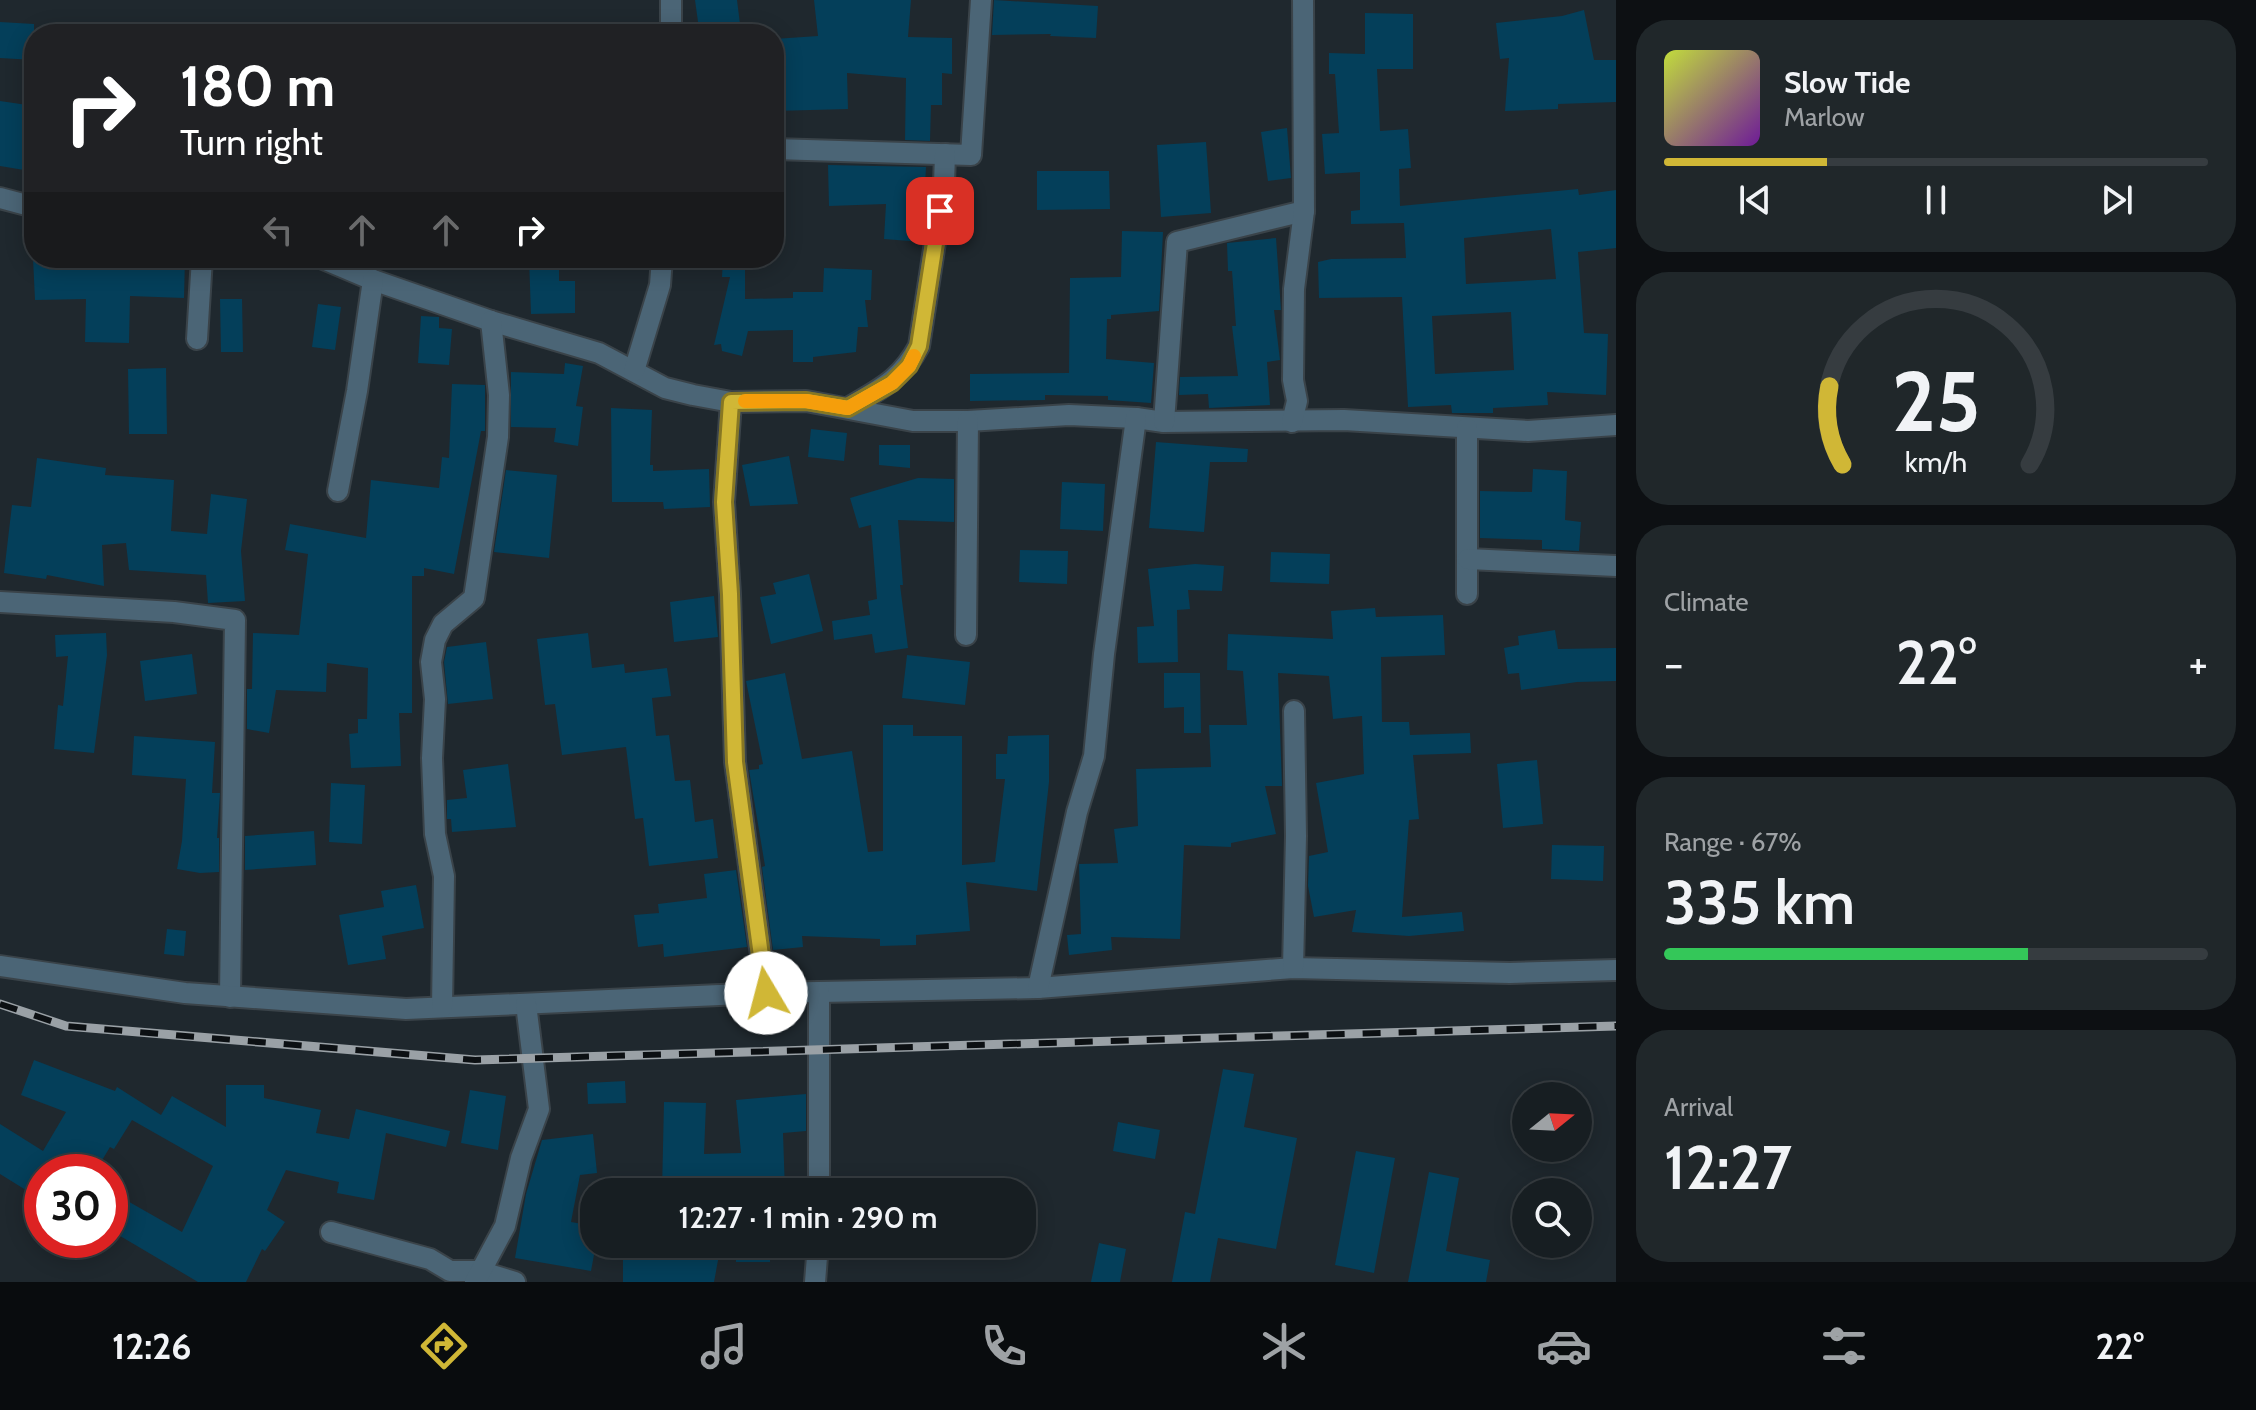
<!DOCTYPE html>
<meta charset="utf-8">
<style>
body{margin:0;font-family:Cabin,sans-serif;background:#20272a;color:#f1f3f6;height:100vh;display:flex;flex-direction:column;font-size:30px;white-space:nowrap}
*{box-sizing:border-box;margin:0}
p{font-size:26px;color:#9ea2a5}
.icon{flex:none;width:44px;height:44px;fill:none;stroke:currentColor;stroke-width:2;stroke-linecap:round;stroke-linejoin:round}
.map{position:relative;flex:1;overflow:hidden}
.sheet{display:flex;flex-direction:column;gap:20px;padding:20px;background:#0d1013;width:640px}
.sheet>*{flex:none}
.top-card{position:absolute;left:24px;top:24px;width:760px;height:244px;border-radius:32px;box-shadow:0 4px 20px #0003,0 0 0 2px #363c40;background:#202124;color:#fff;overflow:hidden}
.needle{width:52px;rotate:72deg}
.fabs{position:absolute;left:1512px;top:1082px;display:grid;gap:16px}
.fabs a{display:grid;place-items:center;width:80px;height:80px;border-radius:50%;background:#171e22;box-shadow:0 4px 20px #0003,0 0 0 2px #363c40;font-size:40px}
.speed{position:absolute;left:24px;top:1154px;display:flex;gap:16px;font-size:40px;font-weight:700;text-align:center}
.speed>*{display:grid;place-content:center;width:104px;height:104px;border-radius:50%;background:#171e22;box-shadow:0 4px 20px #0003,0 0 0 2px #363c40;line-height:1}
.speed .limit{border:12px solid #d22;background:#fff;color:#111}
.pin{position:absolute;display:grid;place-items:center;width:68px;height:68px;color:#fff;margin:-34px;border-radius:16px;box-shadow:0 4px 12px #0006}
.me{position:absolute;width:88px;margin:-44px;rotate:352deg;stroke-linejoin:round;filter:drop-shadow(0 0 6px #0008)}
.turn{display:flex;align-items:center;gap:28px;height:168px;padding:0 24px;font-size:36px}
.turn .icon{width:104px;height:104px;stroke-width:2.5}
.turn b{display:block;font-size:56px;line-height:68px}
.lanes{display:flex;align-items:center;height:76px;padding:0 24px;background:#0003;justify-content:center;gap:40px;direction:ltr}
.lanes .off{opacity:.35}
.big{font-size:60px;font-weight:600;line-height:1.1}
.sheet .card{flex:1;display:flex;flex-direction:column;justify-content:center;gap:12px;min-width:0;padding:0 28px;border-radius:32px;background:#20272a}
.sheet .dial{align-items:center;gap:0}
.dial svg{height:208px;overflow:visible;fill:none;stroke:#363c40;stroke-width:7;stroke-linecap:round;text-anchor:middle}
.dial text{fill:#f1f3f6;stroke:none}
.song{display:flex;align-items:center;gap:24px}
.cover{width:96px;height:96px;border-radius:12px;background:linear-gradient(135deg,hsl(70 70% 55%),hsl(280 70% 35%))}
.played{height:8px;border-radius:4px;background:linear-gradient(90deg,#d0b736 30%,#363c40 30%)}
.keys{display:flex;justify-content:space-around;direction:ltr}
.heat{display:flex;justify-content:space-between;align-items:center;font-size:44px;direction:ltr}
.charge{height:12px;border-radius:6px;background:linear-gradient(90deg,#34c759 67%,#363c40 0)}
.trip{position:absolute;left:580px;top:1178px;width:456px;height:80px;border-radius:32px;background:#171e22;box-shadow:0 4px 20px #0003,0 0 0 2px #363c40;font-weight:600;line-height:80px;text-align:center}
.dock{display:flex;height:128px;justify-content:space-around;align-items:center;background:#090c0e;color:#9ea2a5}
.dock .icon{width:56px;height:56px}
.dock .current{color:#d0b736}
.dock b{font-size:36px;color:#f1f3f6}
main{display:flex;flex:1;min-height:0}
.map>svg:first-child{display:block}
</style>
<main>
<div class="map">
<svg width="1616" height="1282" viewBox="0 0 1616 1282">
<rect width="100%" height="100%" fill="#1f282e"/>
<g fill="#043f5a" fill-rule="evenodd">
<polygon points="695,0 737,0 740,24 699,29"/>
<polygon points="814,0 911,0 908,37 952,38 952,74 942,73 942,105 931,105 930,141 905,140 906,78 847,73 848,109 774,111 774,39 818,36"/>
<polygon points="994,0 1098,6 1096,38 1050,36 1051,34 992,35"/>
<polygon points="1584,10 1594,60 1616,60 1616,102 1558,104 1558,109 1505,111 1509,58 1500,59 1496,23 1562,16"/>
<path d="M1365 13 1413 14V69H1377L1380 131 1408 129 1411 168 1399 169 1400 206 1578 189 1579 195 1616 190V248L1578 252 1584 333 1608 334 1606 395 1547 392 1548 405 1493 408V413H1452L1451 405 1408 407 1402 297 1319 298 1318 262 1331 259 1406 258 1404 223 1351 224V211L1360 210V172L1325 174 1322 134 1339 133 1335 74H1329V53L1365 54ZM1551 229 1556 279 1466 284 1464 238ZM1511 312 1514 370 1435 374 1432 316Z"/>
<polygon points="0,22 34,24 34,60 0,58"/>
<polygon points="0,101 34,106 24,170 0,166"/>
<polygon points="1287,128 1291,178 1268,181 1261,132"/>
<polygon points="1206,142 1211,213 1161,217 1157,145"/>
<polygon points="828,165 926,167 922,242 884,239 886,204 829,206"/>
<polygon points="1037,171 1109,171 1110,209 1037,210"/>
<polygon points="1122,231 1163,232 1159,311 1111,315 1111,319 1107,319 1106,359 1154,363 1151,403 1108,400 1108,396 1045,395 1045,400 970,401 970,374 1069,373 1070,278 1121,277"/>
<polygon points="1276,238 1281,310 1274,310 1280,360 1267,362 1270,405 1209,408 1208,394 1179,395 1180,377 1238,376 1232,326 1236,326 1232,271 1228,271 1227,243"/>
<polygon points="33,258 134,260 134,258 185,258 184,298 130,296 129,343 85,342 86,299 35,300"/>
<polygon points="529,258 559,258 559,281 575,281 575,313 531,314"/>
<polygon points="723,258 745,258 745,299 793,298 793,292 823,292 824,268 872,270 871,300 865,300 868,327 858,327 856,352 813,357 813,362 793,362 793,330 748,331 742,356 722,351 721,344 714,345 730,277 722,277"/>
<polygon points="220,299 242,299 243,352 221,352"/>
<polygon points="318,304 341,307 335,350 312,347"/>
<polygon points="421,316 439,317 439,328 452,329 449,365 418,363"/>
<polygon points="565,363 583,366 576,406 583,407 578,446 554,442 556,428 511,427 511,372 564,374"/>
<polygon points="166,368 167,434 129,434 128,369"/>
<polygon points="452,384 485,385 485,431 481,431 454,574 424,568 424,576 412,576 412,713 399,713 401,766 351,768 349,734 358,733 358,719 367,719 368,668 327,663 326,692 276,690 269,733 247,729 247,689 252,689 253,633 299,635 308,554 285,550 290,524 366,538 371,480 439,488 442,457 449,458"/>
<polygon points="611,408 652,410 650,465 653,465 653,471 709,469 710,507 664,509 663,502 612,502"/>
<polygon points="811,429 847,433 844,461 808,457"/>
<polygon points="1156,442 1248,449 1247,462 1210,462 1204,532 1149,528"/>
<polygon points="879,445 910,445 910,468 879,465"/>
<polygon points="789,456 798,504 750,506 742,465"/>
<polygon points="37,458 106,468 105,475 174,480 171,531 207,534 211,494 247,499 241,551 245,601 208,603 206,575 129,570 126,543 102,545 104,586 47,575 46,579 4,573 12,505 31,507"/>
<polygon points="1533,469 1567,471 1565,520 1581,522 1579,551 1542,549 1542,540 1480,538 1480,491 1532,492"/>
<polygon points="506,470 557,475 549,558 494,552"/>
<polygon points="918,478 954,479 954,522 898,520 903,585 900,585 908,648 875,653 872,634 834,640 832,621 870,615 868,601 877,599 871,525 859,528 850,498"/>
<polygon points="1062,482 1105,484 1103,531 1060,529"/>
<polygon points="1020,550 1068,551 1067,584 1019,582"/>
<polygon points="1271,552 1330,554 1329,584 1270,582"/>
<polygon points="1195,564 1224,566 1222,591 1188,590 1190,609 1177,610 1178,662 1138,663 1137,627 1154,626 1148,569"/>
<polygon points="809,574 823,631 771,644 760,597 776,594 773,583"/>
<polygon points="714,596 718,637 674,642 670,602"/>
<polygon points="1375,608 1376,617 1443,615 1445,655 1381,657 1382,722 1409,722 1410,735 1470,733 1471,753 1413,755 1419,819 1409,820 1402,917 1462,912 1464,931 1409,936 1352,932 1356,910 1314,917 1308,886 1309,856 1328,852 1316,783 1364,774 1362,716 1333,719 1329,676 1278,673 1282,786 1265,786 1276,834 1231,843 1231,847 1184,845 1180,939 1111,937 1112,950 1069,955 1067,935 1081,934 1079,864 1118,863 1114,829 1138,826 1136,769 1211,767 1209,725 1247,725 1243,671 1227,670 1228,634 1333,639 1331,611"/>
<polygon points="1555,630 1558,649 1616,648 1616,681 1577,682 1521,690 1519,673 1508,674 1504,648 1519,645 1518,636"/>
<polygon points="106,633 107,655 94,753 54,749 58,705 63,706 68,656 56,657 55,635"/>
<polygon points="588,633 592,668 624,664 625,673 667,668 671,696 652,698 656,736 669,735 675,781 690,780 695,822 713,819 718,858 649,866 643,818 635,819 626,747 562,755 555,704 545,705 537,639"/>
<polygon points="486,642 493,699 448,704 444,662 447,647"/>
<polygon points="192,654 197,694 145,701 140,661"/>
<polygon points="907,655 970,662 965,705 902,698"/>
<polygon points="785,673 802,759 852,751 868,852 883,851 883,725 913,725 913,736 962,736 962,865 995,862 1005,779 996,779 996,754 1007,754 1008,736 1049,735 1049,782 1037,891 966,882 970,931 916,935 916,945 880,946 880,939 802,936 803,947 773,950 762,867 765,866 749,770 759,769 759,765 763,764 746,681"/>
<polygon points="1164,673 1200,673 1201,733 1184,733 1184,707 1164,708"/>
<polygon points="134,736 215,742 212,793 220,793 217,838 219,838 219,872 200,873 177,869 182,841 186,779 132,775"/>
<polygon points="1537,760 1543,824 1503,828 1497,764"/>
<polygon points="508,764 516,827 452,832 451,819 447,819 447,800 467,798 463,770"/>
<polygon points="331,783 365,785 362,844 329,842"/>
<polygon points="314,831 316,865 245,870 245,836"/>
<polygon points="1552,845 1604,846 1603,881 1551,879"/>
<polygon points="736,870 747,947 664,957 663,944 638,947 634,915 659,913 658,904 707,898 704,874"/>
<polygon points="416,885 424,928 382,936 386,959 348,965 339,915 384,907 381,891"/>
<polygon points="167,929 186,931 184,956 164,954"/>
<polygon points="34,1060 115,1091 117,1087 161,1115 172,1096 226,1127 226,1085 264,1085 264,1098 321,1110 316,1133 349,1139 356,1109 450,1131 446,1147 386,1133 374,1200 337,1193 339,1182 286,1170 267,1210 285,1222 265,1251 262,1249 246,1282 198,1282 110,1230 110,1191 182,1232 213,1166 132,1120 114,1149 110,1147 95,1172 42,1172 42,1200 0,1174 0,1124 43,1151 66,1112 21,1095"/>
<polygon points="1223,1069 1254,1074 1244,1127 1297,1138 1276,1249 1218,1238 1210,1282 1172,1282 1185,1212 1195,1214"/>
<polygon points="625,1081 626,1103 588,1104 587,1083"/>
<polygon points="470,1090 506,1096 498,1150 461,1143"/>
<polygon points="806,1094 806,1131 783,1133 785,1192 662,1192 664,1102 706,1103 704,1154 741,1153 736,1100"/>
<polygon points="1118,1122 1160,1130 1155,1159 1113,1151"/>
<polygon points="593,1134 597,1173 580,1175 571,1222 594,1226 596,1244 591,1271 515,1258 526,1194 542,1140"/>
<polygon points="1356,1151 1395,1158 1374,1273 1335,1265"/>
<polygon points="1429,1172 1459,1178 1446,1251 1490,1260 1486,1282 1408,1282"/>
<polygon points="1099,1243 1126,1249 1120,1282 1091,1282"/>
<polygon points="623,1244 654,1244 719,1255 714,1282 623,1282"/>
<rect x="736" y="1244" width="34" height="18"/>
</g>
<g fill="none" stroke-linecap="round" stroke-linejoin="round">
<g stroke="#3a4349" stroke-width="24">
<g id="minor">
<polyline points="671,34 671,0"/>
<polyline points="774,149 971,155 981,0"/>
<polyline points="0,198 34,207"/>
<polyline points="321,258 373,280 491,321 599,353 665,388 693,395 731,402 806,401 913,421 968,421 1069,415 1136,418 1164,422 1344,420 1528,431 1616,425"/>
<polyline points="197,339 202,258"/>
<polyline points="634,371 660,285 662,258"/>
<polyline points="731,402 724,502 730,594 735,762 766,993"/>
<path d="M848 408C880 389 901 380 919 346L944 184 945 154"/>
<polyline points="1164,422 1177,242 1304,211"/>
<polyline points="1292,422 1297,401 1293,380 1294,289 1304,211 1303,0"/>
<polyline points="1467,428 1467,594"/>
<polyline points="338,491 357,391 373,280"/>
<polyline points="1468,559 1616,566"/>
<polyline points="0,602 174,612 235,620 230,997"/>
<polyline points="966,635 968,421"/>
<polyline points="0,966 185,993 406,1009 766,993 1038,988 1293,968 1510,973 1616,970"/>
<polyline points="1293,968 1296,836 1294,711"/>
<polyline points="1038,988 1077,812 1094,756 1104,654 1136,418"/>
<polyline points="442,1007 444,876 435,834 432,758 435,699 431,662 435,640 443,624 474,598 498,437 499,395 491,321"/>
<polyline points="819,1192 819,992"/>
<polyline points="331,1232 430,1259 450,1271 479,1271 515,1282"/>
<polyline points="475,1282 505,1226 521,1158 539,1109 526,1004"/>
<polyline points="815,1282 818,1244"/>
</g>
</g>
<use href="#minor" stroke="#4b6576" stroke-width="20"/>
<g stroke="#9aa1a6" stroke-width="9">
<polyline id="rail" points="0,1004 66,1026 475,1060 1616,1026"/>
</g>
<use href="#rail" stroke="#0c1013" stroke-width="6" stroke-dasharray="18" stroke-linecap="butt"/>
</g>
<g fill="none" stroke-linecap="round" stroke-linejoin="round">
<g stroke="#877723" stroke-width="20">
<polyline id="route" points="766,993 735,762 730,594 724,502 731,402 806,401 848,408 892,383 909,366 919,346 940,211"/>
</g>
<use href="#route" stroke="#d0b736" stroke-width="14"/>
<polyline stroke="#f59e0b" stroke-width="14" points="745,401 806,401 848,408 892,383 909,366 914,356"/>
</g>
</svg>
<div class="fabs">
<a><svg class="needle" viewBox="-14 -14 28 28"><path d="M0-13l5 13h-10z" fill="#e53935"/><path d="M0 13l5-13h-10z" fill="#9ea2a5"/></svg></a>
<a><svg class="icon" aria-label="search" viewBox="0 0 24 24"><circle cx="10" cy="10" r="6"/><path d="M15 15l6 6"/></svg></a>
</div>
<div class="speed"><div class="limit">30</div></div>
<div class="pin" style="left:940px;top:211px;background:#d93025"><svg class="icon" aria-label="arrive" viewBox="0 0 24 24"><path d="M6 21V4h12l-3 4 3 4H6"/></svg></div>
<svg class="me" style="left:766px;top:993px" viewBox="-20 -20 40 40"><circle r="19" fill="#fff"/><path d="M0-13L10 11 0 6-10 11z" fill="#d0b736"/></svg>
<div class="trip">12:27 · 1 min · 290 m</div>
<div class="top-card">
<div class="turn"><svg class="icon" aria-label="right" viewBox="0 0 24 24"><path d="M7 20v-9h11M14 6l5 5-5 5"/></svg><div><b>180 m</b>Turn right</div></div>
<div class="lanes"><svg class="icon off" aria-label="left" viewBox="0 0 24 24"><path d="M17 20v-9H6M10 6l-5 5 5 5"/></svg><svg class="icon off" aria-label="ahead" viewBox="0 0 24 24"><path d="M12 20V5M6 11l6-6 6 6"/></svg><svg class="icon off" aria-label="ahead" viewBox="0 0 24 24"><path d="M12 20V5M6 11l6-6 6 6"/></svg><svg class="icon" aria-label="right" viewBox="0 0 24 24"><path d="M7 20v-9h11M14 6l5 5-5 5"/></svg></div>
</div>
</div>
<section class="sheet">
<div class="card">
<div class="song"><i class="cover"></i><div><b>Slow Tide</b><p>Marlow</p></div></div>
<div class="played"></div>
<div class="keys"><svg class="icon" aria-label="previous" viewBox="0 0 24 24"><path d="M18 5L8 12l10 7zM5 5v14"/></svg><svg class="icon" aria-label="pause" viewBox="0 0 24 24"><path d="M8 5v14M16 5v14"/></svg><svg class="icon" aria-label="next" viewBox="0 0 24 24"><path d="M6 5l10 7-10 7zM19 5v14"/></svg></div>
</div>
<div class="card dial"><svg viewBox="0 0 100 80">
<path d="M14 69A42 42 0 1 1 86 69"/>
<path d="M14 69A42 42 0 0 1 9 39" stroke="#d0b736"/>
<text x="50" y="56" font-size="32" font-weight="700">25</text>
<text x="50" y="72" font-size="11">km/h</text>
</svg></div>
<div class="card"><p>Climate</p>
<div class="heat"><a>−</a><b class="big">22°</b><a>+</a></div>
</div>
<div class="card"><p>Range · 67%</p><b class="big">335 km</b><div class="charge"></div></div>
<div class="card"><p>Arrival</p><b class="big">12:27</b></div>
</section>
</main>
<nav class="dock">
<b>12:26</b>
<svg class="icon current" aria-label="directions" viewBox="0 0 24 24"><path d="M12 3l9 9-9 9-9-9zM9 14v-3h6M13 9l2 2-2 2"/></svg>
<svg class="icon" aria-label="music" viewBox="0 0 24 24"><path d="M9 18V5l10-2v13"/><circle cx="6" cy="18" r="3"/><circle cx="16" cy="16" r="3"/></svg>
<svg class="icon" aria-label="phone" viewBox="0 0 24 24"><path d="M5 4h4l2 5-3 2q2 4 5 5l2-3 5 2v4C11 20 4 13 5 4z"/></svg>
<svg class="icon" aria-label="climate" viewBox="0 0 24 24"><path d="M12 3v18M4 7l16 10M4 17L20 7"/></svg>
<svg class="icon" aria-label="car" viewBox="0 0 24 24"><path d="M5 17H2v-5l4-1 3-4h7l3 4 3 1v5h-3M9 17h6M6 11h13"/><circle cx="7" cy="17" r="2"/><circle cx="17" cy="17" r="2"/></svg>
<svg class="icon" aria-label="filters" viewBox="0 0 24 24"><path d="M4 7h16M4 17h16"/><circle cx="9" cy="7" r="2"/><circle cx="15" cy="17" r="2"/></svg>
<b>22°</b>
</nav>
